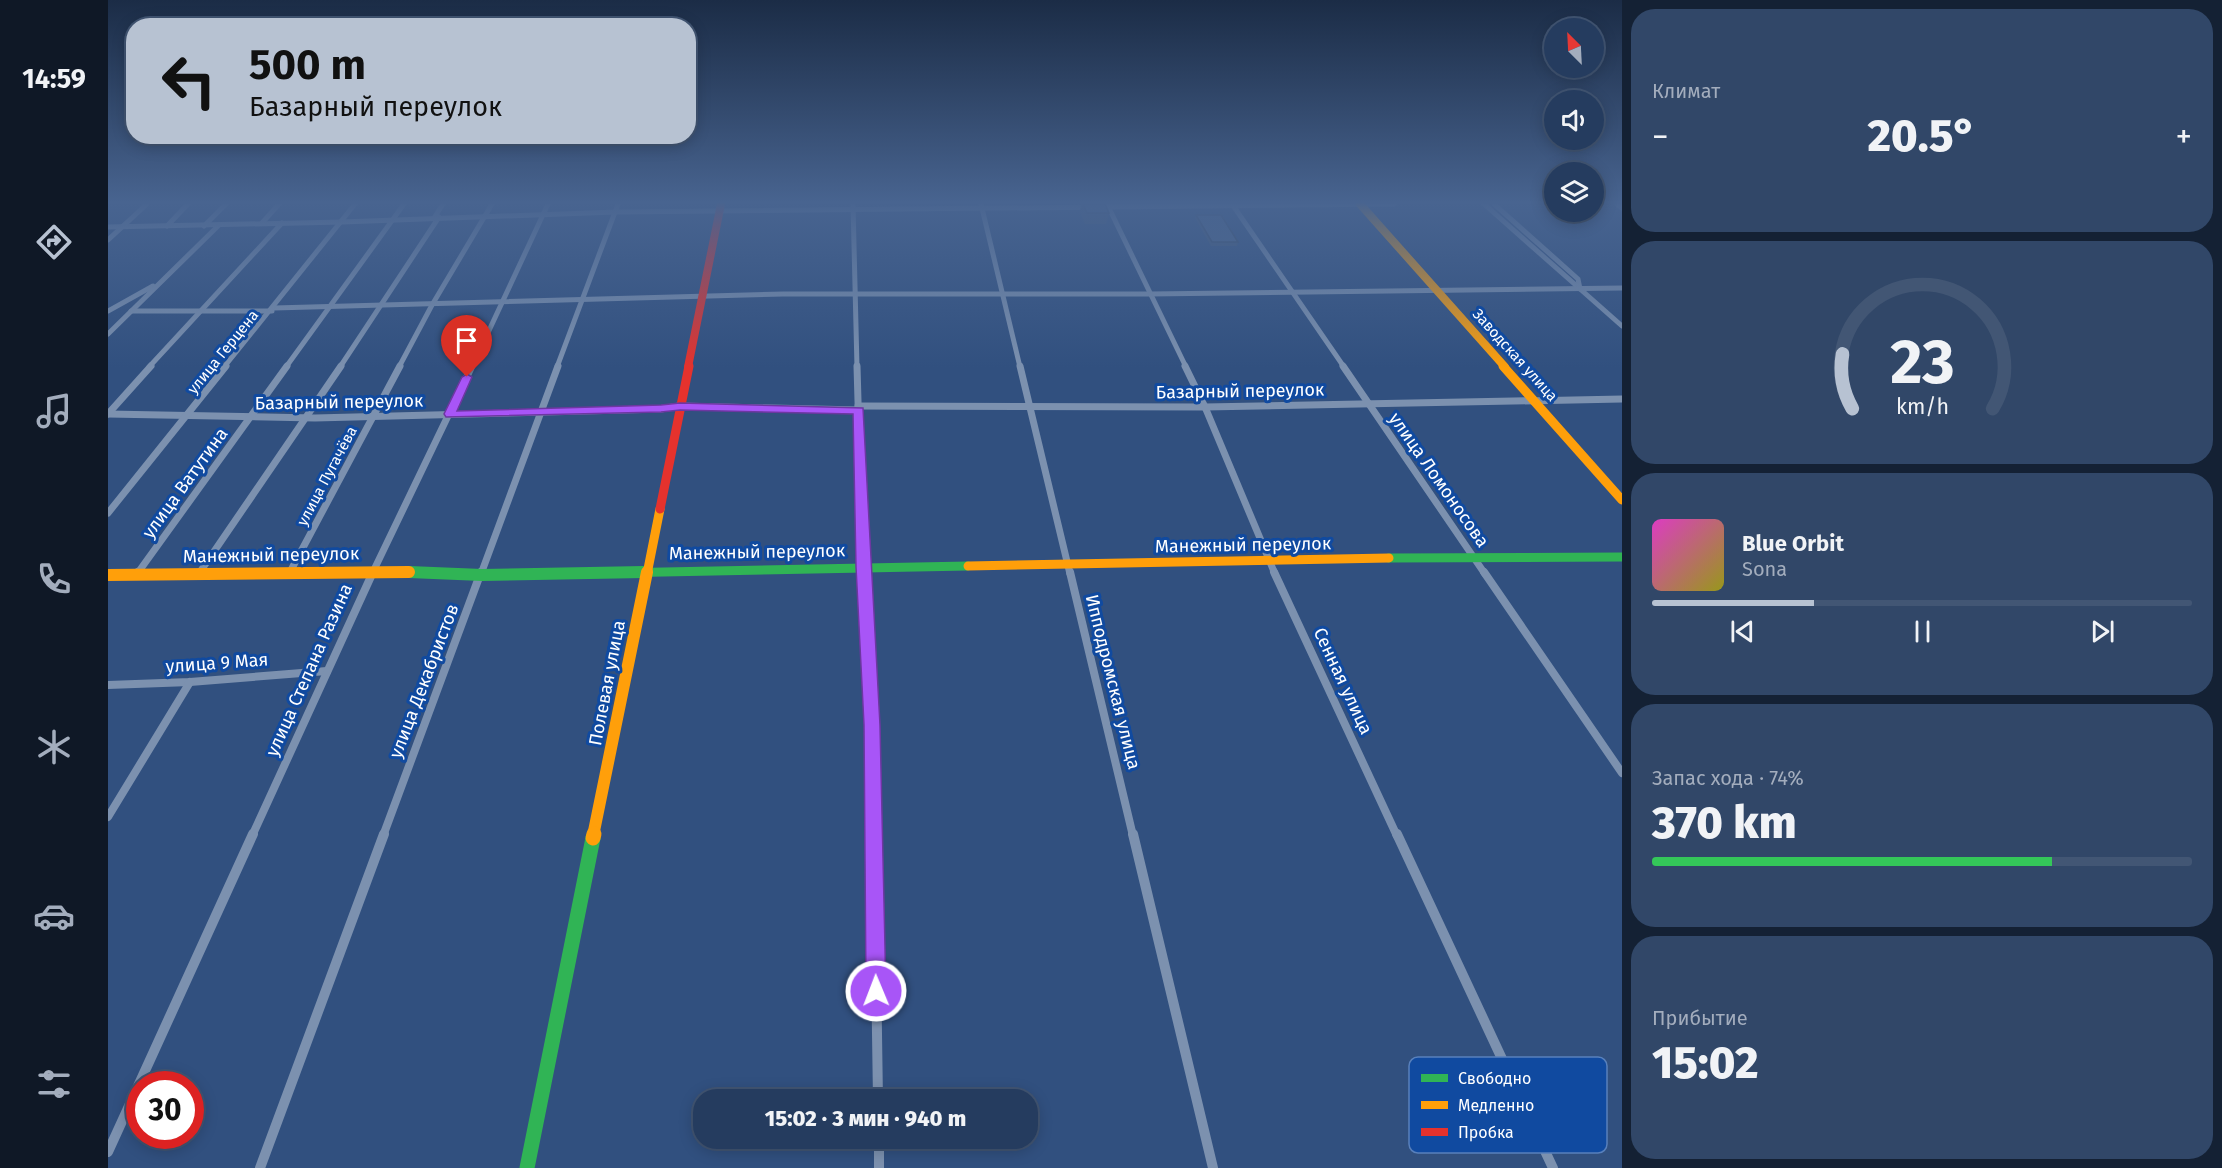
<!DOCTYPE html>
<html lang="ru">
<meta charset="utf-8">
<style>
body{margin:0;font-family:"Fira Sans",sans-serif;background:#314768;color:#f1f3f6;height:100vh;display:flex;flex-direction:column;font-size:22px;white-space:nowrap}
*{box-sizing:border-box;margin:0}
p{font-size:20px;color:#a3adbd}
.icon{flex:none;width:33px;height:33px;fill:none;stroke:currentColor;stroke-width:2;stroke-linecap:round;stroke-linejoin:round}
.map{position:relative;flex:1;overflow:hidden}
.panel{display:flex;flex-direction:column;gap:9px;padding:9px;background:#142134;width:600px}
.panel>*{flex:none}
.banner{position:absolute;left:18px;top:18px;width:570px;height:126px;border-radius:24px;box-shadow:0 3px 15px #0003,0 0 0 2px #425674;background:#b7c2d2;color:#111;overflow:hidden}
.needle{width:39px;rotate:336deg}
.fabs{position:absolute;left:1436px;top:18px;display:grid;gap:12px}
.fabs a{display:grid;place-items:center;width:60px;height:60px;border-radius:50%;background:#253c5f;box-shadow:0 3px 15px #0003,0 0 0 2px #425674;font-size:30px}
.speed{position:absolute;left:18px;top:1071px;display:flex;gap:12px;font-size:30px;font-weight:700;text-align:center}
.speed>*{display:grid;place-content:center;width:78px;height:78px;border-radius:50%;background:#253c5f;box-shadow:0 3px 15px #0003,0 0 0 2px #425674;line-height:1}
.speed .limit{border:9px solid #d22;background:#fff;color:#111}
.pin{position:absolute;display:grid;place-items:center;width:51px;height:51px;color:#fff;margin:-62px -26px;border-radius:50% 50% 50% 0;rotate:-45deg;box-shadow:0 0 6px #0007}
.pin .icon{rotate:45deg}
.me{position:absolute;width:66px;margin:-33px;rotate:359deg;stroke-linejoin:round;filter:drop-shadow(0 0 4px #0008)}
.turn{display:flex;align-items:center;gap:21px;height:126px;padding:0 24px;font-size:27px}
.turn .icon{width:78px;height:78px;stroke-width:2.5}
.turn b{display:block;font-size:42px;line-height:51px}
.big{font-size:45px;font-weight:800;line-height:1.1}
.panel .widget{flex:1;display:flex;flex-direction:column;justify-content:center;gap:9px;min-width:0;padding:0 21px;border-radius:24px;background:#314768}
.panel .dial{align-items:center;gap:0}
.dial svg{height:156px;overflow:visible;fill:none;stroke:#425674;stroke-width:7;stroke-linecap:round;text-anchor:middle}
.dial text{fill:#f1f3f6;stroke:none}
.song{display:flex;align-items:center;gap:18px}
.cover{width:72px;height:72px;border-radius:9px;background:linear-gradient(135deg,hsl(310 70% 55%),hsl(60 70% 35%))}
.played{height:6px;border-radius:3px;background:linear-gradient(90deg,#b7c2d2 30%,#425674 30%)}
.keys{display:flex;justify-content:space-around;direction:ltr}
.heat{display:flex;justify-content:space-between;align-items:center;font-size:33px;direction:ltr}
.charge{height:9px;border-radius:4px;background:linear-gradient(90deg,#34c759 74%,#425674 0)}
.trip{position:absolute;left:585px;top:1089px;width:345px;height:60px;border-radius:24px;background:#253c5f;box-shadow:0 3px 15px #0003,0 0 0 2px #425674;font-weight:800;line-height:60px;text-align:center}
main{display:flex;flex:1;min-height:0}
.tabs{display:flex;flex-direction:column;width:108px;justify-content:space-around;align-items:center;background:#0f1826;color:#a3adbd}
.tabs .icon{width:42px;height:42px}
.tabs .on{color:#b7c2d2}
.tabs b{font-size:27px;color:#f1f3f6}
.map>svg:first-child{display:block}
</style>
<main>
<nav class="tabs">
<b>14:59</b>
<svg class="icon on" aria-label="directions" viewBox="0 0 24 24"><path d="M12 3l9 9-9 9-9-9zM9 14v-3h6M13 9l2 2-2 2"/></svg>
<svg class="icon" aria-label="music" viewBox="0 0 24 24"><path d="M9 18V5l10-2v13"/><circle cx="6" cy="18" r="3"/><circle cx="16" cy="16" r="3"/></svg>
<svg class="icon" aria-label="phone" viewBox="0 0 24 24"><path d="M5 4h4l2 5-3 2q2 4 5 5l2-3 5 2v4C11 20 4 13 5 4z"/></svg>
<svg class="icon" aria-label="climate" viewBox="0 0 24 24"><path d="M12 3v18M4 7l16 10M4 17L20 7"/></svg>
<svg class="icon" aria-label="car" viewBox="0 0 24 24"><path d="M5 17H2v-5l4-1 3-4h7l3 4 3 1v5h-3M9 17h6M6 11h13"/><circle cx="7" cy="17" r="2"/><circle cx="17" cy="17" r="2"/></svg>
<svg class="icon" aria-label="filters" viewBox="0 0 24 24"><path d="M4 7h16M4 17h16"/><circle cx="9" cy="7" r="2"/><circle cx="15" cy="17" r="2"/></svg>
</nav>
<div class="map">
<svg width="1514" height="1168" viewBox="0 0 1514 1168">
<rect width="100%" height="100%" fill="#31507f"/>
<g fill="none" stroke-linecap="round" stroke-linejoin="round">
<g stroke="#7c91af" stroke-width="5">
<polyline points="745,204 749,367"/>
<polyline points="873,204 912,367"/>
<polyline points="1124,204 1236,367"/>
<polyline points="1376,204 1514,326"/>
<polyline points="1386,204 1470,279 1472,289"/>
<polyline points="1509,204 1514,208"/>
<polyline points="1000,206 1078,367"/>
<polyline points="326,218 335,204"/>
<polyline points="154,223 171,204"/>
<polyline points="59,226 80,204"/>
<polyline points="96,226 118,204"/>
<polyline points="0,227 234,222 507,212 1286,204"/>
<polyline points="0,240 39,204"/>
<polyline points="166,308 675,294 1041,294 1514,288"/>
<polyline points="0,311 45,286"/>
<polyline points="23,311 164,311"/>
<polyline points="0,334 111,225"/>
<polyline points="41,367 174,223"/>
<polyline points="116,367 247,204"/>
<polyline points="178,367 296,204"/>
<polyline points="232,367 331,217"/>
<polyline points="291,367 324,305 384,204"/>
<polyline points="364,367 440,204"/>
<polyline points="449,367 510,204"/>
</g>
<g stroke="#7c91af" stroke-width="7">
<polyline points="749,366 755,574"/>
<polyline points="912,366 962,574"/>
<polyline points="1077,366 1097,407 1167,574"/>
<polyline points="1235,366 1377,574"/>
<polyline points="750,406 1097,407 1514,399"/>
<polyline points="0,414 207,418 553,409 571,406 751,410"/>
<polyline points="0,414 43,366"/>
<polyline points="0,513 118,366"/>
<polyline points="92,572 233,366"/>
<polyline points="182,572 292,366"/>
<polyline points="29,574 179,366"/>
<polyline points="264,574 364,366"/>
<polyline points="373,574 450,366"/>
</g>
<g stroke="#7c91af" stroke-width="8">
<polyline points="755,572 764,725 766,836"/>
<polyline points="962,572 1025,836"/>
<polyline points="1166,572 1289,836"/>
<polyline points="1376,572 1514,773"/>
<polyline points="29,574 30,572"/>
<polyline points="0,685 82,682 219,671"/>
<polyline points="0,817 82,682"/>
<polyline points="144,836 265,572"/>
<polyline points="275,836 373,572"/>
</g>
<g stroke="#7c91af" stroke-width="10">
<polyline points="766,834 770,1100"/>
<polyline points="1025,834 1105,1168"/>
<polyline points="1289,834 1445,1168"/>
<polyline points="771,1138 771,1168"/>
<polyline points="0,1152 145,834"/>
<polyline points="152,1168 276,834"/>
</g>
<g stroke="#30b455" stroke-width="9">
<polyline points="1281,558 1514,557"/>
<polyline points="301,572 338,574"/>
<polyline points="455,574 860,566"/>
</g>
<polyline stroke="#30b455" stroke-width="12" points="301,572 374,575 536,572"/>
<polyline stroke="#30b455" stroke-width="15" points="419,1168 485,838"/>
<polyline stroke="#ff9f0a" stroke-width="8" points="1252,204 1397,367"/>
<g stroke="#ff9f0a" stroke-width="9">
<polyline points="1395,366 1514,500"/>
<polyline points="860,566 1281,558"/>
<polyline points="150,574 301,572"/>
<polyline points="539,574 552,509"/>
</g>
<g stroke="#ff9f0a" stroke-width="12">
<polyline points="0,575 301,572"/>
<polyline points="485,836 539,572"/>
</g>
<polyline stroke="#ff9f0a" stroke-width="15" points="485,838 486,834"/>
<polyline stroke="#e5322d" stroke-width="8" points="580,367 613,204"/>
<polyline stroke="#e5322d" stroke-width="9" points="552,509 581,366"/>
</g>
<g fill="#415878">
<polygon points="973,204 997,204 1001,213 998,224 977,224 972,212"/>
<polygon points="1088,215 1130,242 1129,246 1103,246 1087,218"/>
</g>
<g fill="#4c668c" stroke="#354762" stroke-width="1.5">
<polygon points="975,204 997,204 1001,213 979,213"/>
<polygon points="1088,215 1113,215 1130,242 1104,242"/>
</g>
<linearGradient id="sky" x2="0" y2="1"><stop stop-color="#1b2c46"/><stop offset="0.55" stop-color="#486490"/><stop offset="1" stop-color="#486490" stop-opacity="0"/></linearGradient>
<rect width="1514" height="368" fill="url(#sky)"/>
<polygon fill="#a855f7" stroke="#6d37a1" stroke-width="1.5" points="359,374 364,377 349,411 553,405 572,403 755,408 772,725 778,991 775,998 768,1001 761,998 758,991 756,725 748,567 745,414 572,410 553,412 338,417 336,414 354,377"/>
<g text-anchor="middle" stroke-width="6" stroke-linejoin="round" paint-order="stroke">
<g font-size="15" fill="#fff" stroke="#104aa0">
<text transform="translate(115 352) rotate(-51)" y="5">улица Герцена</text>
<text transform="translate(1407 355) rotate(48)" y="5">Заводская улица</text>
<text transform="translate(219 476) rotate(-62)" y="5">улица Пугачёва</text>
</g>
<g font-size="18" fill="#fff" stroke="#104aa0">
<text transform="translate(1132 391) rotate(-1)" y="6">Базарный переулок</text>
<text transform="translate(231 402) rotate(-1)" y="6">Базарный переулок</text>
<text transform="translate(1331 480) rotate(55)" y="6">улица Ломоносова</text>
<text transform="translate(77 483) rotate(-54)" y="6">улица Ватутина</text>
<text transform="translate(1135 545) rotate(-1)" y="6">Манежный переулок</text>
<text transform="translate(649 552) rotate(-1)" y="6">Манежный переулок</text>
<text transform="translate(163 555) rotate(-1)" y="6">Манежный переулок</text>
<text transform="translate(109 663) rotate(-4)" y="6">улица 9 Мая</text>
<text transform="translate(201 670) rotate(-66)" y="6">улица Степана Разина</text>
<text transform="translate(316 681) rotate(-69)" y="6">улица Декабристов</text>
<text transform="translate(1235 681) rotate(65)" y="6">Сенная улица</text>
<text transform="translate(1005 682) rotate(76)" y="6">Ипподромская улица</text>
<text transform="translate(499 683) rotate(-79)" y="6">Полевая улица</text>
</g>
</g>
<rect x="1301" y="1057" width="198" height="96" rx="9" fill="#104aa0" stroke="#5880bc" stroke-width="1.5"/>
<rect x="1313" y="1074" width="27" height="8" fill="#30b455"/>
<rect x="1313" y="1101" width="27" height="8" fill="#ff9f0a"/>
<rect x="1313" y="1128" width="27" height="8" fill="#e5322d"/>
<g font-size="16" fill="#fff">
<text x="1350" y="1084">Свободно</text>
<text x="1350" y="1111">Медленно</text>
<text x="1350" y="1138">Пробка</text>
</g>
</svg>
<div class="fabs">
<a><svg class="needle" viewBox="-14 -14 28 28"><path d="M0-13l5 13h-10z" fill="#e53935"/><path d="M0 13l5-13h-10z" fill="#a3adbd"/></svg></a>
<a><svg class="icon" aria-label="sound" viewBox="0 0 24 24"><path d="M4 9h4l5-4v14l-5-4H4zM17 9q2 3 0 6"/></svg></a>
<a><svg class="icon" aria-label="layers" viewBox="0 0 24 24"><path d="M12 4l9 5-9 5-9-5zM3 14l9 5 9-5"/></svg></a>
</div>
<div class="speed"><div class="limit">30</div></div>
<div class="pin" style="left:359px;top:377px;background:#d93025"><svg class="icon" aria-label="arrive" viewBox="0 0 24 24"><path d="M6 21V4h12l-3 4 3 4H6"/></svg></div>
<svg class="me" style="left:768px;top:991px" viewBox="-20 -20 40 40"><circle r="17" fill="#a855f7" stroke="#fff" stroke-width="3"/><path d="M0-11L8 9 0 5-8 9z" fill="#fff"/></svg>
<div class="trip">15:02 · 3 мин · 940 m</div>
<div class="banner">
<div class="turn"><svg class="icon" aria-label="left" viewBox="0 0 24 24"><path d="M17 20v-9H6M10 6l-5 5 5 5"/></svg><div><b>500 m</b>Базарный переулок</div></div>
</div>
</div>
<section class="panel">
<div class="widget"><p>Климат</p>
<div class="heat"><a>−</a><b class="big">20.5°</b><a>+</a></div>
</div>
<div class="widget dial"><svg viewBox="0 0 100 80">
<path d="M14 69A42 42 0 1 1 86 69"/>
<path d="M14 69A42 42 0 0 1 9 41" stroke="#b7c2d2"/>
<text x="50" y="56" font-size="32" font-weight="700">23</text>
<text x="50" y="72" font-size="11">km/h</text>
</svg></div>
<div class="widget">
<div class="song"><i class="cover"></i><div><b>Blue Orbit</b><p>Sona</p></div></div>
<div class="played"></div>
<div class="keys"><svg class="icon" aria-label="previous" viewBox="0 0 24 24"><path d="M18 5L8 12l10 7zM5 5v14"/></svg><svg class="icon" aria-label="pause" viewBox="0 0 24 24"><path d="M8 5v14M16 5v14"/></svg><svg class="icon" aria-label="next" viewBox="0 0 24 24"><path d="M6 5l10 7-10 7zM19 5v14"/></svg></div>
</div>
<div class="widget"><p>Запас хода · 74%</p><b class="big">370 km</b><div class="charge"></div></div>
<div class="widget"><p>Прибытие</p><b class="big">15:02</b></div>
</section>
</main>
